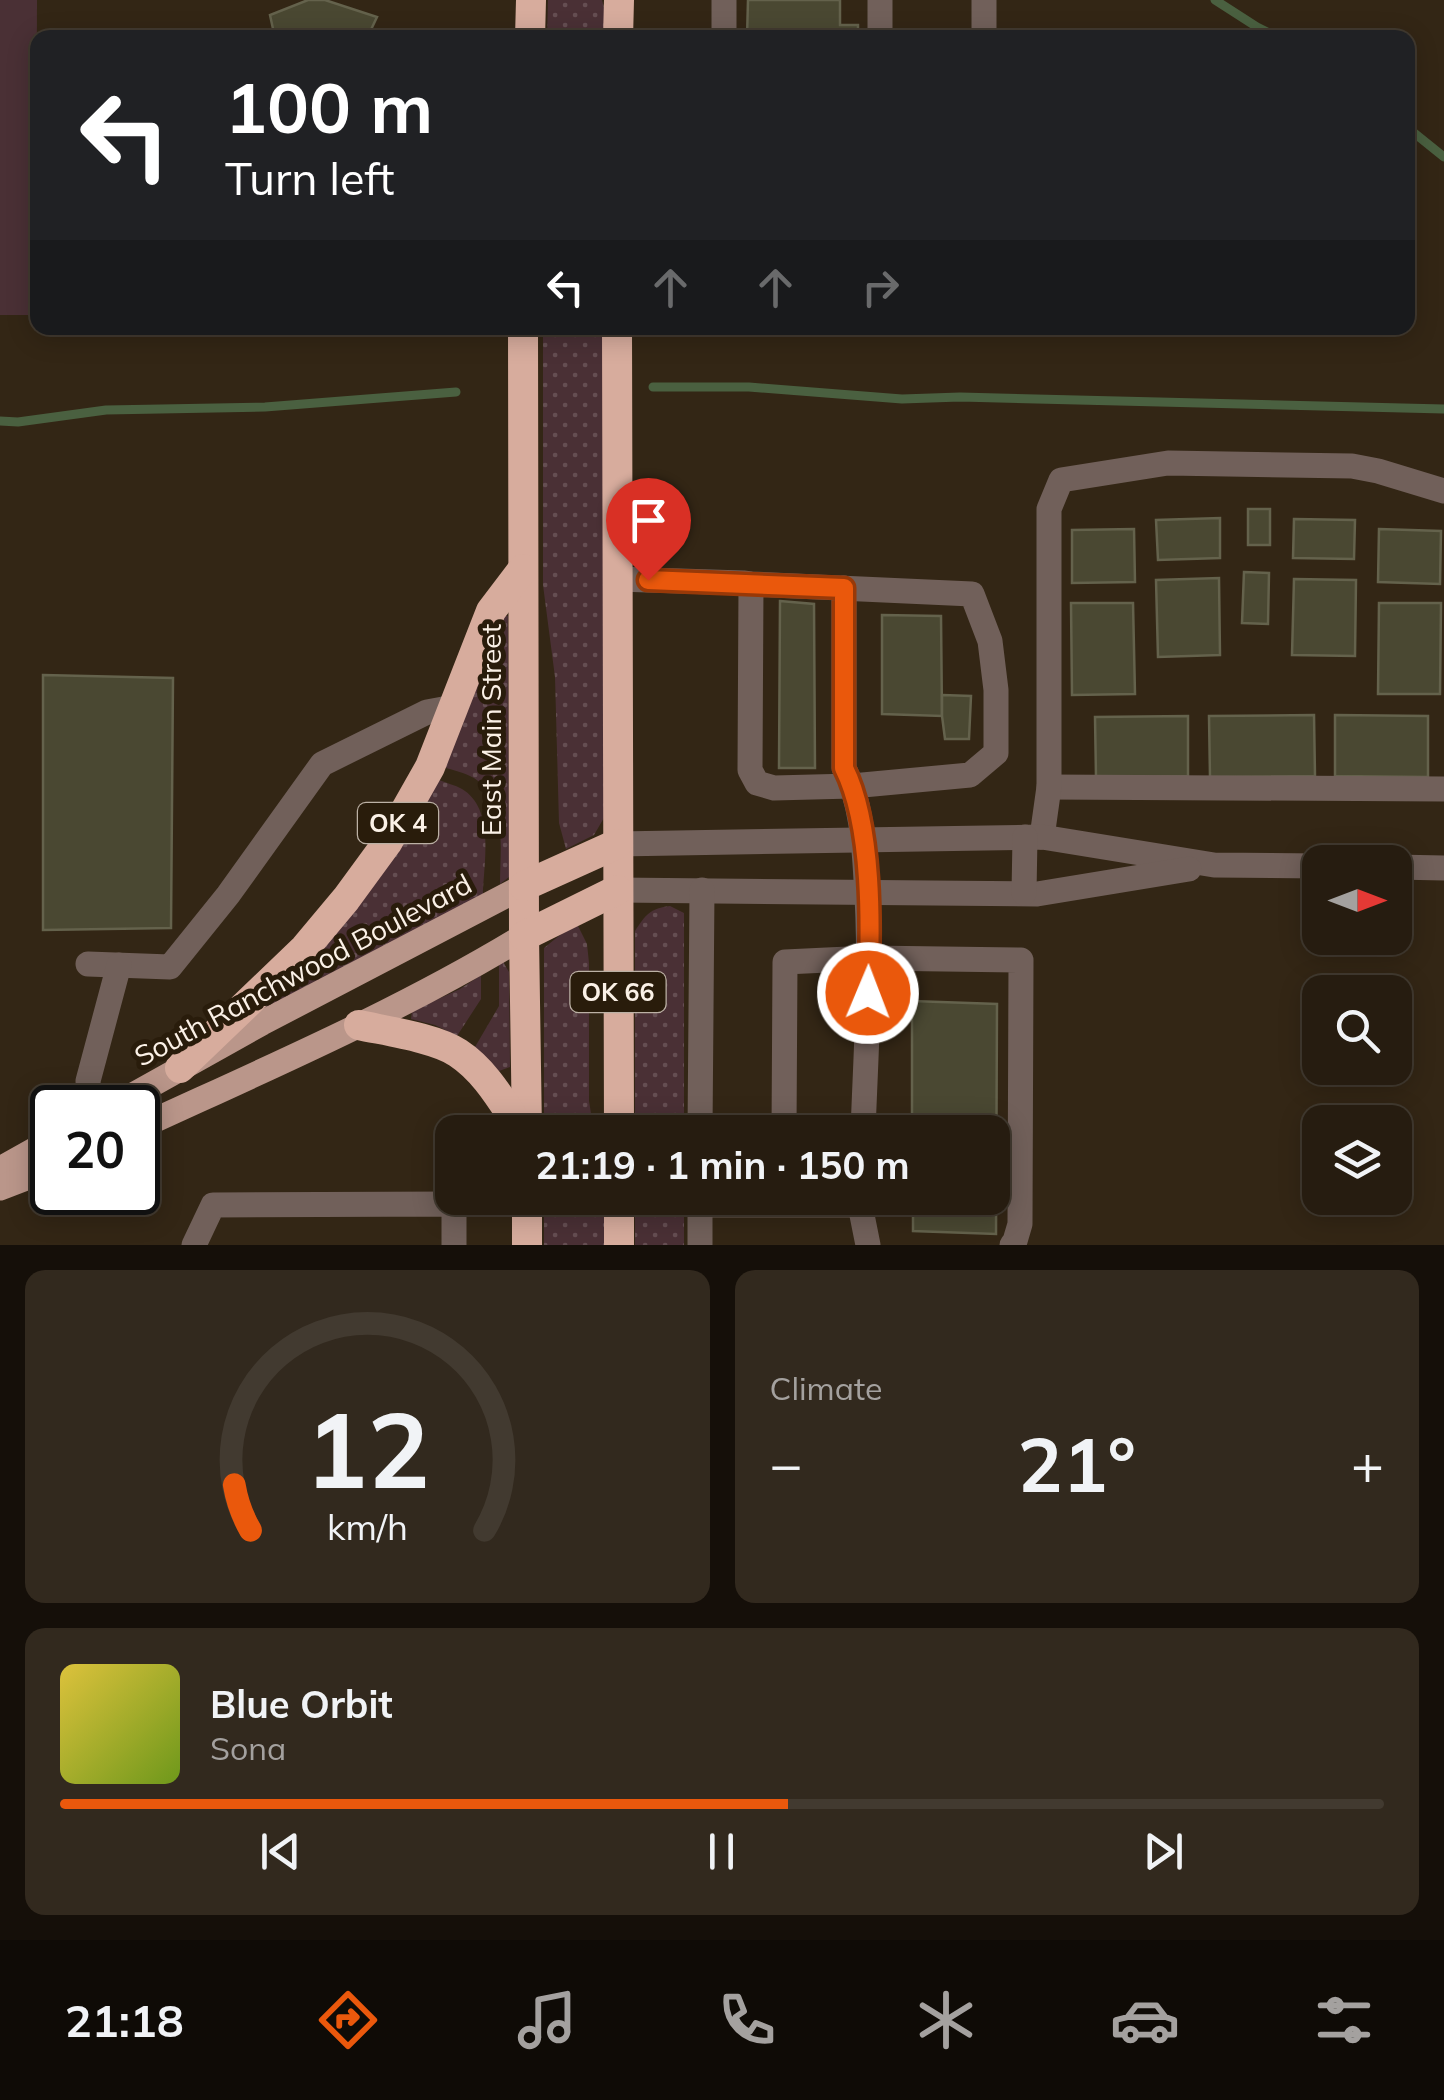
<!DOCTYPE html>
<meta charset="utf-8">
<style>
body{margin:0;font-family:Mulish,sans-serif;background:#32291e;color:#f1f3f6;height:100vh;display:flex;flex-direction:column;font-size:38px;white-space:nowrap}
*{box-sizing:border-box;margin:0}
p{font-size:32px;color:#a4a19f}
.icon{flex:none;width:55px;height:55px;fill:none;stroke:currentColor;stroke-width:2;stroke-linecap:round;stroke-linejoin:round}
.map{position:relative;height:1245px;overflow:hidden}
.sheet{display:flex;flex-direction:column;gap:25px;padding:25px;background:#150f09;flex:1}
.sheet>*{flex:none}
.top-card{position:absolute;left:30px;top:30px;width:1385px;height:305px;border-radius:20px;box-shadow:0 5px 25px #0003,0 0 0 2px #423a30;background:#202124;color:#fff;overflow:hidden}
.needle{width:65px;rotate:90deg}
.tools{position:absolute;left:1302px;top:845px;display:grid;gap:20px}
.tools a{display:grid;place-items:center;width:110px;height:110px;border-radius:20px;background:#261c10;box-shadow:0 5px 25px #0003,0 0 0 2px #423a30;font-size:50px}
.speed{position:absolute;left:30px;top:1085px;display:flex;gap:20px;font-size:50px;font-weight:700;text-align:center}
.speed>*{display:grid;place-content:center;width:130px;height:130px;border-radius:50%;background:#261c10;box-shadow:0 5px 25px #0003,0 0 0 2px #423a30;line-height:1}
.speed .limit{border:5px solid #111;border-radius:15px;background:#fff;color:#111}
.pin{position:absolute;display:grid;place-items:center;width:85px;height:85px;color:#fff;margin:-102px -42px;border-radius:50% 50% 50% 0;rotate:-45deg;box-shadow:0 0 10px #0007}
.pin .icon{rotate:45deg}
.me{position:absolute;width:110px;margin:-55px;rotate:1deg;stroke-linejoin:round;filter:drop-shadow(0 0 8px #0008)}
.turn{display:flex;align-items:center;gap:35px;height:210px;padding:0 30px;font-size:45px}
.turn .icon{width:130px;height:130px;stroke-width:2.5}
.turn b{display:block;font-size:70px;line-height:85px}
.lanes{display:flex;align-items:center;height:95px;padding:0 30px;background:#0003;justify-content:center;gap:50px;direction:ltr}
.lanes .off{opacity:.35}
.big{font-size:75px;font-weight:700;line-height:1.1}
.sheet .card{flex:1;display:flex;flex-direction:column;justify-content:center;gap:15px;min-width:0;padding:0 35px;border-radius:20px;background:#32291e}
.sheet .dial{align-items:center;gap:0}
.dial svg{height:260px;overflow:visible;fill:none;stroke:#423a30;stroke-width:7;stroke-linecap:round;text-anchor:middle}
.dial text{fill:#f1f3f6;stroke:none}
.song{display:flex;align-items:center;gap:30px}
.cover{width:120px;height:120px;border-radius:15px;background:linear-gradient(135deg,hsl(50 70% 55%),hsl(80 70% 35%))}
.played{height:10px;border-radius:5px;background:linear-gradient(90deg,#ea580c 55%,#423a30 55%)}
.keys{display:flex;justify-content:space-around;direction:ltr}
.heat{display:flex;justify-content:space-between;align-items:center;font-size:55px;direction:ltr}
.sheet .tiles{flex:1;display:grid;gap:25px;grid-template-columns:1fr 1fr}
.card:last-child{grid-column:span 2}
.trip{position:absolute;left:435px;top:1115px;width:575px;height:100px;border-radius:20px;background:#261c10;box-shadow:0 5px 25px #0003,0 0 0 2px #423a30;font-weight:700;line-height:100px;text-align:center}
.dock{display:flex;height:160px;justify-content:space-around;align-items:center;background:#0f0b06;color:#a4a19f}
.dock .icon{width:70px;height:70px}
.dock .active{color:#ea580c}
.dock b{font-size:45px;color:#f1f3f6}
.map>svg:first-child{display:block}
</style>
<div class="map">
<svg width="1444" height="1245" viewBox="0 0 1444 1245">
<defs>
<pattern id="grass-dots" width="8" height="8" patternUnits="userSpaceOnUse" patternTransform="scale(2.5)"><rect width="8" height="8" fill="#4a3035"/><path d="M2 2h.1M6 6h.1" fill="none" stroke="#654e52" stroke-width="1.8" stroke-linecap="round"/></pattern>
</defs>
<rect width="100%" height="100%" fill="#332615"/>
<g fill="url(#grass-dots)">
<polygon points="548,0 602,0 605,11 605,37 547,38"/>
<polygon points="543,328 604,328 605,816 594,835 566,849 559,823 555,677 543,585"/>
<path d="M501 616H508L509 877 500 884C500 849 508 800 474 778 465 773 453 770 443 767 467 717 485 668 501 616Z"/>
<path d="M439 780C446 783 455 785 462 789 495 809 484 862 483 894L258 1013Z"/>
<path d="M670 906 684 913V1132H635V931C645 915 651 908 670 906Z"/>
<polygon points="576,922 587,944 589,963 589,1101 594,1132 544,1132 544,948"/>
<polygon points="502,960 509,972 510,1067 499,1071 475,1047 499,1006 499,962"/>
<polygon points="481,975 481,999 457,1036 435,1025 411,1019 412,1011 460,989"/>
<rect x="544" y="1198" width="60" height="47"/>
<rect x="635" y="1198" width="49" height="47"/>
</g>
<polygon fill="#4a3035" points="0,0 37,0 36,315 0,315"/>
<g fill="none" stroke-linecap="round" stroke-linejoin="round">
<g stroke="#4a6040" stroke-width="9">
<polyline points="1215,0 1257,27 1279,38"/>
<polyline points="1408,128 1444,157"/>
<polyline points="653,387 749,387 902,399 960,397 1444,409"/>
<polyline points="0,421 18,422 106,410 265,407 456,392"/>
</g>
</g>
<g fill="#4a4832" stroke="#64624c" stroke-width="2.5">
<polygon points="308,0 325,0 377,17 367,38 275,38 270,15"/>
<polygon points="748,0 840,0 840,25 858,25 858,38 747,38"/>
<rect x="844" y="328" width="106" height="3"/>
<rect x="1248" y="509" width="22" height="36"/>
<polygon points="1220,518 1220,558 1158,560 1156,520"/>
<polygon points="1294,519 1355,520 1354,559 1293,558"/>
<polygon points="1134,529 1135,582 1072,583 1072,530"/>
<polygon points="1379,529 1441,531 1440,584 1378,582"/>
<polygon points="1244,572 1269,573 1268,624 1242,623"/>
<polygon points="1219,578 1220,655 1158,657 1156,580"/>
<polygon points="1294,579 1356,580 1355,656 1292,655"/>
<polygon points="780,601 814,604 815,768 779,768"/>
<polygon points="1071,603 1133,603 1135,694 1072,695"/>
<polygon points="1379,603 1441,603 1440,694 1378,694"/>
<polygon points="882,615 941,616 942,716 882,714"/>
<polygon points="43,675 173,678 171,928 43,930"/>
<polygon points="942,695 971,696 969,739 945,739 942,716"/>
<polygon points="1314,715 1315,776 1210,777 1209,716"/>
<polygon points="1335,715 1428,716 1428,777 1335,776"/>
<polygon points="1188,716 1188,776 1096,777 1095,717"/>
<polygon points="912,1001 997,1004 996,1234 913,1231 913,1198 992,1198 992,1132 912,1132"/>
</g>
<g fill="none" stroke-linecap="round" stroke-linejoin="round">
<g stroke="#71605a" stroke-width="25">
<polyline points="984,0 984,38"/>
<polyline points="724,38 724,0"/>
<polyline points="880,38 880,0"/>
<polyline points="617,579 743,583 751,584 972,594 990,641 996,690 996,753 970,775 852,786 774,788 757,783 750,770 751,584"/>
<path d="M844 588V768C861 802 864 842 866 880 872 964 866 1048 863 1132"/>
<polyline points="1049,787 1444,789"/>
<polyline points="1042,837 1049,787 1049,509 1061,480 1168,463 1352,466 1378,471 1444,491"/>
<polyline points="617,844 1042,837 1214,865 1320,866"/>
<polyline points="1395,867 1444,868"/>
<polyline points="617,890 1037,894 1189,869"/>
<polyline points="1024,893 1025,837"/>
<polyline points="88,964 170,967 228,895 322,764 427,712 454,707"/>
<polyline points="90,1108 88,1081 119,965"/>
<polyline points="700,1132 702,890"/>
<polyline points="784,1132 785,962 869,958 1021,960 1020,1224 1015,1241 1012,1245"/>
<polyline points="700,1205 860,1205 861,1198"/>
<polyline points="860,1205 868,1245"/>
<polyline points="194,1245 213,1205 454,1204 454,1245"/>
<polyline points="700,1245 700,1198"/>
</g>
<g stroke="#ba968a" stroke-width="25">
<polyline points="110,1108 262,1023 524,886"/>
<path d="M138 1128C268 1068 401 1011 524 936"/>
<polyline points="0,1169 52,1140"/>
<polyline points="0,1188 52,1168"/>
</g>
<g stroke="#d7ac9d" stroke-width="30">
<polyline points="530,38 531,0"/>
<polyline points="618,38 619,0"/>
<polyline points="523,328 524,936 527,1132"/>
<polyline points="617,328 619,1132"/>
<polyline points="524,886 617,844"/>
<polyline points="524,936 617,890"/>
<path d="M359 1025C386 1031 436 1038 458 1053 487 1072 504 1105 523 1132"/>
<polyline points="180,1068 305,948 346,899 387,843 430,767 491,611 523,569"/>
<polyline points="527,1198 527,1245"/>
<polyline points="619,1198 619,1245"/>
</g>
</g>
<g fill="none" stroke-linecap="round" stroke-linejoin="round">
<g stroke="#983908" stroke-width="25">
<path id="route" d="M648 580 844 588V768C873 826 871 929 868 993"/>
</g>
<use href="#route" stroke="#ea580c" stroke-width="18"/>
</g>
<g text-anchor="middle" stroke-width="10" stroke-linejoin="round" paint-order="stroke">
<g fill="#291c0b" stroke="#bcb1a5" stroke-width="2.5">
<rect x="358" y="803" width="80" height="40" rx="8"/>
<rect x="570.5" y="972" width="95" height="40" rx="8"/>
</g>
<g font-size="25" font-weight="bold" fill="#fbf1e7">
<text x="398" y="832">OK 4</text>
<text x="618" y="1001">OK 66</text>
</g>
<g font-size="28" fill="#fbf1e7" stroke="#291c0b">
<text transform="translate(491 730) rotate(-90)" y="10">East Main Street</text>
<text transform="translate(303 970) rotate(-28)" y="10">South Ranchwood Boulevard</text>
</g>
</g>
</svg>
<div class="tools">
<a><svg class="needle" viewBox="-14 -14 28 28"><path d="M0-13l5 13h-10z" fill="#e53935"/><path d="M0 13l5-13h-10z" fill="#a4a19f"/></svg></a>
<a><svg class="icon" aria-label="search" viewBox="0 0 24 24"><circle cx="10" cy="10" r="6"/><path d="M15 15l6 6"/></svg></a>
<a><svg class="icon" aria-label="layers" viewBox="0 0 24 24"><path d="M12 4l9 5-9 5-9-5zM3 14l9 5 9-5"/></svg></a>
</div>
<div class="speed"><div class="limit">20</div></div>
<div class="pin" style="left:648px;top:580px;background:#d93025"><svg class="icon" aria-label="arrive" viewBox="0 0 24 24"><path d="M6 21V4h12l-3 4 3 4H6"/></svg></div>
<svg class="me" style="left:868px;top:993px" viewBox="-20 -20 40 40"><circle r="17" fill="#ea580c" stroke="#fff" stroke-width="3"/><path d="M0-11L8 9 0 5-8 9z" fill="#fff"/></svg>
<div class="trip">21:19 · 1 min · 150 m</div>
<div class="top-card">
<div class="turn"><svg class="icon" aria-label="left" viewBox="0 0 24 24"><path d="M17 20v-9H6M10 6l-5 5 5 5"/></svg><div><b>100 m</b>Turn left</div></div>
<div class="lanes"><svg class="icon" aria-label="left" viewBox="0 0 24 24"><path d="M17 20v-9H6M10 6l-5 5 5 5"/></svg><svg class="icon off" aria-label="ahead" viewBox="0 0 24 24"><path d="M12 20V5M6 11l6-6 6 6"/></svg><svg class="icon off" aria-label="ahead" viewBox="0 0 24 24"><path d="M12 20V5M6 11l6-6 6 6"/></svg><svg class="icon off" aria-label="right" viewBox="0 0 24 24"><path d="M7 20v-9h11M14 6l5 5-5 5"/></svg></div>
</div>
</div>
<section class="sheet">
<div class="tiles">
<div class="card dial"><svg viewBox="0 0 100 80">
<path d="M14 69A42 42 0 1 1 86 69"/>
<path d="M14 69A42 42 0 0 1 9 55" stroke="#ea580c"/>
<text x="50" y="56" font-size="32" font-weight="700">12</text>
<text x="50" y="72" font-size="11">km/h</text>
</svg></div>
<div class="card"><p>Climate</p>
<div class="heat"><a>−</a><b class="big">21°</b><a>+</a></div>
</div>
<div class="card">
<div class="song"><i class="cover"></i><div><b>Blue Orbit</b><p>Sona</p></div></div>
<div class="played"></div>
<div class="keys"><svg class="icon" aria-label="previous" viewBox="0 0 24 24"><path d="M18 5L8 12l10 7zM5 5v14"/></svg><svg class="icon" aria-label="pause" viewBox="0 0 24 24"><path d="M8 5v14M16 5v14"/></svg><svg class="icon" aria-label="next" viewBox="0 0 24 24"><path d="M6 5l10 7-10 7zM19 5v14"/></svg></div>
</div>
</div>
</section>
<nav class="dock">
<b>21:18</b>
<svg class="icon active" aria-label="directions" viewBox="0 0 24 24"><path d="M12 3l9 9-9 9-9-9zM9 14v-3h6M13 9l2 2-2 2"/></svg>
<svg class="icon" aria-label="music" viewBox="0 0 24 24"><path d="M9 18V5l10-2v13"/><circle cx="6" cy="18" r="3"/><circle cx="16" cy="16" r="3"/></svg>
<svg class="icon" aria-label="phone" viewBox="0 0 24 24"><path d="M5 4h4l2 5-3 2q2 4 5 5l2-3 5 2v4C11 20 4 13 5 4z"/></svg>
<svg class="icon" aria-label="climate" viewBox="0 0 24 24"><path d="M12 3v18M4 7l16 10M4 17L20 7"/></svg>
<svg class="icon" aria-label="car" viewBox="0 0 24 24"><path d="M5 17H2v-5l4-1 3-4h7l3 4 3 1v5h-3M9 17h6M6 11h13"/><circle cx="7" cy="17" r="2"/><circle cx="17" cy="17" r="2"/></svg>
<svg class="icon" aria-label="filters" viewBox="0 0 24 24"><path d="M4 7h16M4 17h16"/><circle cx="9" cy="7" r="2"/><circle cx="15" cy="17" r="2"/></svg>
</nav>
